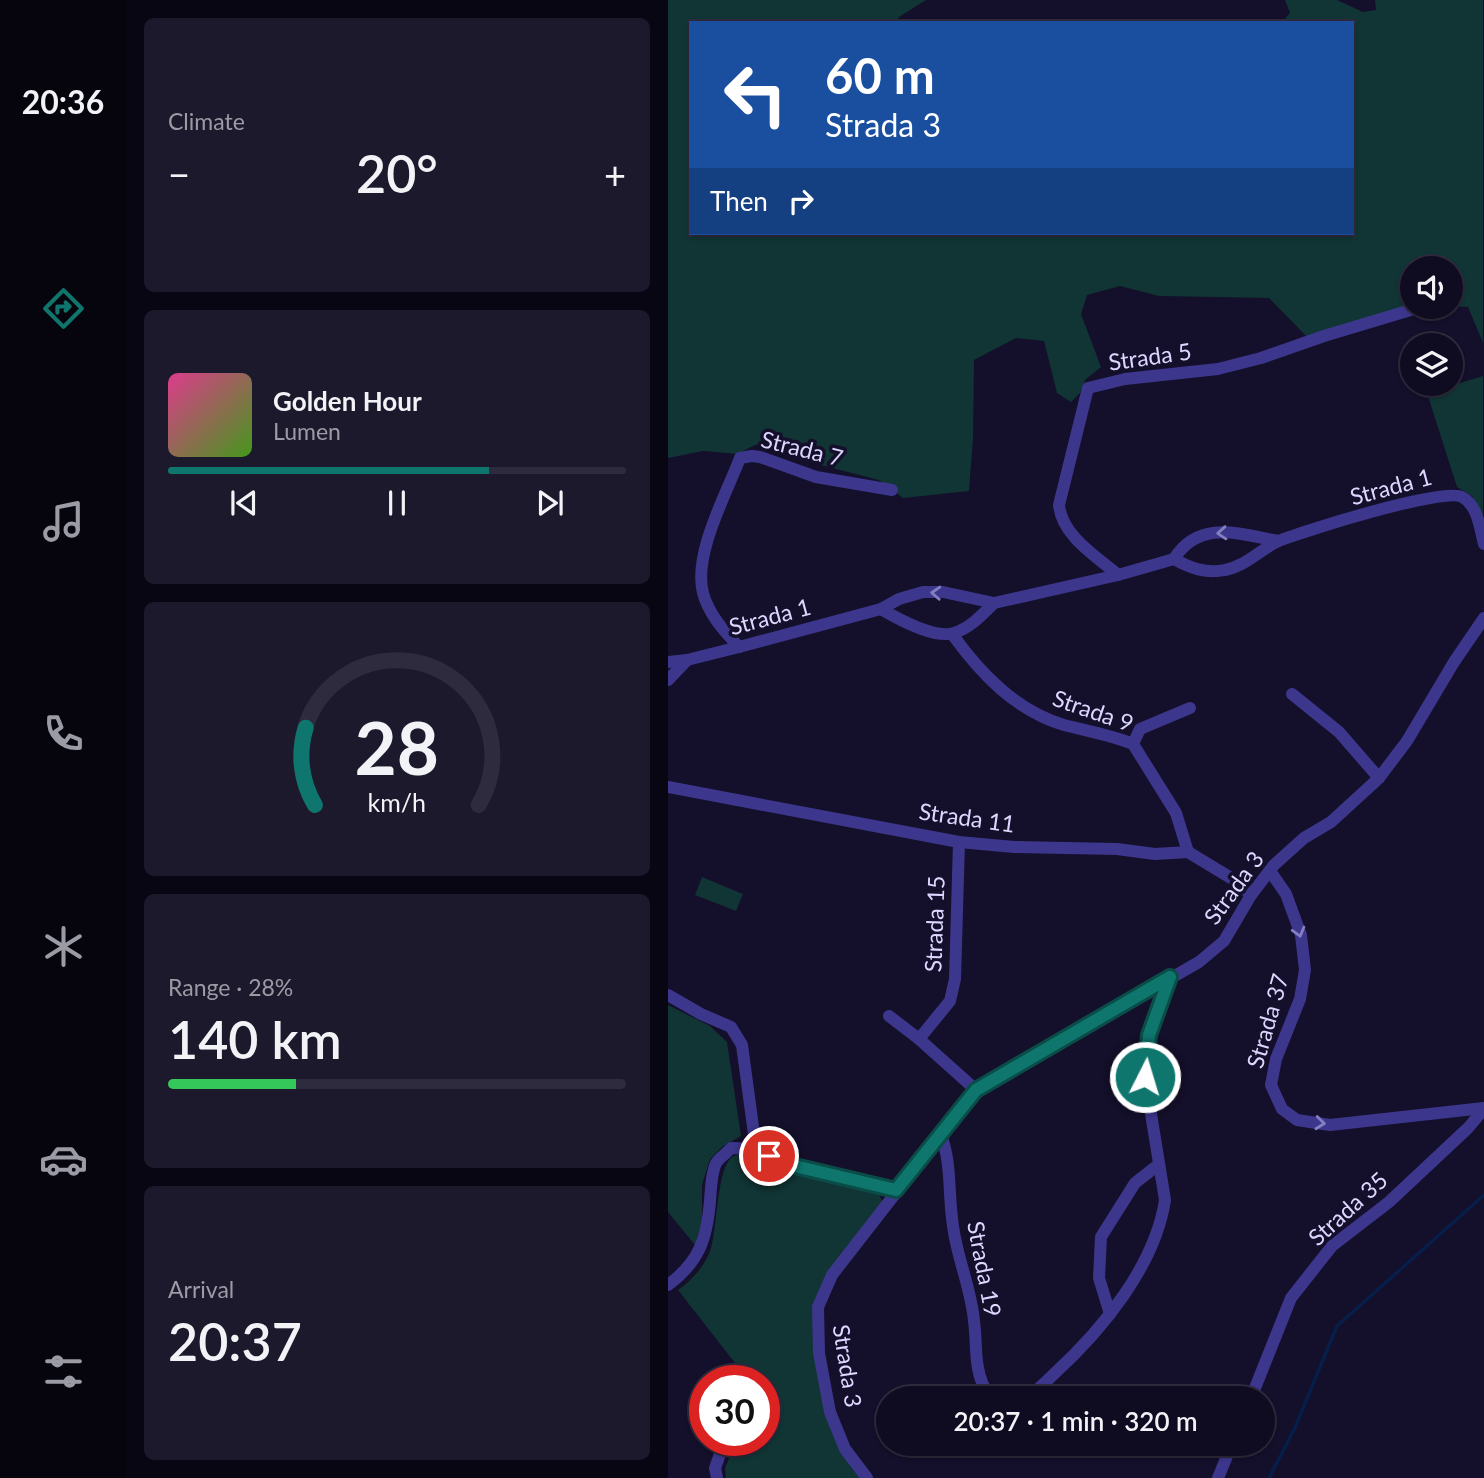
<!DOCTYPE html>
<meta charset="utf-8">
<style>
body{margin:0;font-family:Lato,sans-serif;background:#1d192d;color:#f1f3f6;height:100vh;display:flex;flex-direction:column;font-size:26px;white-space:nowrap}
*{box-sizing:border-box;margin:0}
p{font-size:23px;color:#9b9ba5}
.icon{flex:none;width:38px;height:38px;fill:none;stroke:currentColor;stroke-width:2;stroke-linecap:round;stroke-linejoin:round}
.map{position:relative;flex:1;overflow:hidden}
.panel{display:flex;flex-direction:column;gap:18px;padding:18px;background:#080612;width:542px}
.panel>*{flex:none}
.top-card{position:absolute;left:21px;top:21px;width:665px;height:214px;border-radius:0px;box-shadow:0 2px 5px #0004,0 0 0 2px #2f2b3e;background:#1a4fa0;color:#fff;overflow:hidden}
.buttons{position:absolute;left:732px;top:256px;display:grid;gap:14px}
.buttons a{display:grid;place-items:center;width:63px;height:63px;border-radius:50%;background:#0f0b20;box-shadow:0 2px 5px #0004,0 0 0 2px #2f2b3e;font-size:35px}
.speed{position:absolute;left:21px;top:1365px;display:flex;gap:14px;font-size:35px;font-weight:700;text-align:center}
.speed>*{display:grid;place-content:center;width:91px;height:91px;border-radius:50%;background:#0f0b20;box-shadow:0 2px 5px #0004,0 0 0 2px #2f2b3e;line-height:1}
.speed .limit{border:10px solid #d22;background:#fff;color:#111}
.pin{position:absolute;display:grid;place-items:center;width:60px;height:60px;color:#fff;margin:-30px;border:4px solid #fff;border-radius:50%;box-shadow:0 2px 7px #0007}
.me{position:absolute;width:77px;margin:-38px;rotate:5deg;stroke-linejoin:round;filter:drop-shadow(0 0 5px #0008)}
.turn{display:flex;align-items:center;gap:24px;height:147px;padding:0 21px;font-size:32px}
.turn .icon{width:91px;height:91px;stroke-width:2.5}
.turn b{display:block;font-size:49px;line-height:60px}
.then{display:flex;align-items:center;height:66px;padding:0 21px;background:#0003;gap:14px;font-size:26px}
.big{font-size:52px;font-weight:600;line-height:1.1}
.panel .tile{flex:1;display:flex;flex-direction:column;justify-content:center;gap:10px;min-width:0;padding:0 24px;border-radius:10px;background:#1d192d}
.panel .dial{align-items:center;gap:0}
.dial svg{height:182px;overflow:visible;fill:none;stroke:#2f2b3e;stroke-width:7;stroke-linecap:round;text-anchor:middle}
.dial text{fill:#f1f3f6;stroke:none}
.song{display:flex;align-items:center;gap:21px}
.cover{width:84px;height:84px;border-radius:10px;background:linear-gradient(135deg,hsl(330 70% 55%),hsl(100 70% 35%))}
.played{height:7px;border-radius:4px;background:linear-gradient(90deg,#0f766e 70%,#2f2b3e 70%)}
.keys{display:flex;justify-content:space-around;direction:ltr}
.heat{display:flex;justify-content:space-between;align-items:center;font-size:38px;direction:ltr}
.charge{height:10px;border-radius:5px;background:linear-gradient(90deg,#34c759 28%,#2f2b3e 0)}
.trip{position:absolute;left:208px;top:1386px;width:399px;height:70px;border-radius:35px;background:#0f0b20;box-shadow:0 2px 5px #0004,0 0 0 2px #2f2b3e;font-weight:600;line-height:70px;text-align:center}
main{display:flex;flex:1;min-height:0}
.tab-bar{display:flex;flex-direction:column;width:126px;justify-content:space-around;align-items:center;background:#06040d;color:#9b9ba5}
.tab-bar .icon{width:49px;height:49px}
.tab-bar .active{color:#0f766e}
.tab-bar b{font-size:32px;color:#f1f3f6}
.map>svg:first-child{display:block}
</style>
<main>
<nav class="tab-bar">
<b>20:36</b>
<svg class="icon active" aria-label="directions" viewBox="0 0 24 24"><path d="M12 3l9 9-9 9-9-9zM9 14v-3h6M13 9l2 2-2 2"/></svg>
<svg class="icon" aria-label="music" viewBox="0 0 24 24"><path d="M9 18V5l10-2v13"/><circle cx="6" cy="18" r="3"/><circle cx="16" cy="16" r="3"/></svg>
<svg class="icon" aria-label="phone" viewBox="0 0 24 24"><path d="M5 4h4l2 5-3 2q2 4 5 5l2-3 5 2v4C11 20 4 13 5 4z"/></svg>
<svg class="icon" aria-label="climate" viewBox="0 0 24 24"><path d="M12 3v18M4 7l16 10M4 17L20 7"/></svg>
<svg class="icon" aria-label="car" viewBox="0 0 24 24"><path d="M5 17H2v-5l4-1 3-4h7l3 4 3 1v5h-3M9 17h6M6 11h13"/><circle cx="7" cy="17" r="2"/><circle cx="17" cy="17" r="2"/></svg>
<svg class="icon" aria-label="filters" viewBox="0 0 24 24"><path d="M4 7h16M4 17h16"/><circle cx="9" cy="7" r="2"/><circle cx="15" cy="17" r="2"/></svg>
</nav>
<section class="panel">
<div class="tile"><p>Climate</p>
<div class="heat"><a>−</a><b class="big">20°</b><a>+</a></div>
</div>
<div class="tile">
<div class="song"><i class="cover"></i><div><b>Golden Hour</b><p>Lumen</p></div></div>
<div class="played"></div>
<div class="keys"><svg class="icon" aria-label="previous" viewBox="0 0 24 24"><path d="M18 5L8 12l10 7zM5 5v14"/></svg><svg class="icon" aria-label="pause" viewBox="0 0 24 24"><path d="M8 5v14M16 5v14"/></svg><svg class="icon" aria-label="next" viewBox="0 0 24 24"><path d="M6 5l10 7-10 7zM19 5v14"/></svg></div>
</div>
<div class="tile dial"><svg viewBox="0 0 100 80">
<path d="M14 69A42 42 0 1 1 86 69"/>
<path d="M14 69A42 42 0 0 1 10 35" stroke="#0f766e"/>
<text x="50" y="56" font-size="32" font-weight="700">28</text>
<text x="50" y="72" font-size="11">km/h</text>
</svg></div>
<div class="tile"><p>Range · 28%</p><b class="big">140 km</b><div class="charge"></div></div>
<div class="tile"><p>Arrival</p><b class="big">20:37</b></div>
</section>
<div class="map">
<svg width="816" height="1478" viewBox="0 0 816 1478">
<rect width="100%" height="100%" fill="#140f2a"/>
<g fill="#113434">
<polygon points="0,0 258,0 231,17 229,23 23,23 23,233 684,233 684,23 613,23 622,13 617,0 669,0 695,12 708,10 707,0 815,0 815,343 800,307 782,306 782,268 744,268 744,306 640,338 601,298 491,296 452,286 419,295 413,314 433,367 417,380 412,393 403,402 389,393 376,341 348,338 306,360 305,438 301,491 235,498 211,480 137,461 105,444 87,445 70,454 35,451 0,458"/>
<polygon points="815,376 815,517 804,496 789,487 759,393"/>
<polygon points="34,877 75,894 68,911 27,895"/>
<polygon points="0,1005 42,1026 59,1042 73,1136 55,1146 42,1159 34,1185 34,1223 27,1245 0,1212"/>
<path d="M79 1153 165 1183 211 1193 215 1204 150 1295 154 1399 192 1478H58L57 1468 69 1440H96V1381H73L74 1372 10 1290C24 1280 38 1265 43 1248 49 1228 49 1170 63 1158 67 1154 73 1154 79 1153Z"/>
</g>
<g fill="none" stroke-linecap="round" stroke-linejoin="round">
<polyline stroke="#071e4a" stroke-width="3.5" points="601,1478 626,1430 669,1326 816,1195"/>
<g stroke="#3c378c" stroke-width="12">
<path d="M506 559C522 568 538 574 557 570 579 566 593 548 613 540 639 530 776 487 794 497 810 505 812 529 816 544"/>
<path d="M450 575C428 556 394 536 391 505L420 388 457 379 550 369 593 358 656 336 756 306"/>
<path d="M213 609C230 619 267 639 286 633 302 628 314 615 326 603"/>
<path d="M284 634C313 674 347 710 396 725 419 731 443 735 465 744L508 813 520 852"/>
<path d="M71 647C56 631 41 615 35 593 25 554 58 495 72 458L84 456 92 457 148 477 224 490"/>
<path d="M0 662 19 660 71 647 213 609 231 599 255 592H275L326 603 450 575 506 559C531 519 572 534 610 541"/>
<polyline points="0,680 19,660"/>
<polyline points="624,694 671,732 711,778"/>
<polyline points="465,744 472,729 522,708"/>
<polyline points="0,787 291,842 346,847 449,849 487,854 520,852 563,878 583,895"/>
<polyline points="602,871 618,894 633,935 637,970 632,999 608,1059 603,1085 614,1109 629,1120 662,1125 816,1108"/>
<polyline points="0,995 33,1014 63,1027 74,1045 88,1149"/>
<polyline points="221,1016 251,1039 308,1090"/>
<polyline points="251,1039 282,1001 287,979 291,842"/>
<path d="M273 1135C284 1164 280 1195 285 1226 289 1258 303 1288 306 1321 309 1343 306 1364 315 1385 319 1393 328 1396 336 1398"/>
<path d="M0 1285C31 1262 39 1239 42 1201 43 1189 43 1174 48 1163 51 1158 59 1153 63 1148L88 1149 114 1163 228 1190"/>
<polyline points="442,1314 431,1278 433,1237 467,1183 490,1165"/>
<path d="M352 1398C365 1397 377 1382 386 1374 434 1330 487 1266 497 1200L477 1077 481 1036 502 977"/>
<polyline points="583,1398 623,1298 664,1246 721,1202 800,1128 816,1109"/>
<polyline points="49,1478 47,1468 57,1440"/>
<polyline points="199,1478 177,1449 162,1412 151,1353 150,1307 164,1275 308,1090 531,962 556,941 583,895 606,865 636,838 663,822 711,778 739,741 786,662 816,618"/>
<polyline points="550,1478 564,1444"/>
</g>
</g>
<defs><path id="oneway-chevron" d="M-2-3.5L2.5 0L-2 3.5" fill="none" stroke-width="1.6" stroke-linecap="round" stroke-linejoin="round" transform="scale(1.75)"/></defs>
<g stroke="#847fc0">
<use href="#oneway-chevron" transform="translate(554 533) rotate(176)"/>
<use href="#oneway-chevron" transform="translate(268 593) rotate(-177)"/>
<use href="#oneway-chevron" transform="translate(631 932) rotate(74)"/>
<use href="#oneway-chevron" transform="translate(652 1123) rotate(6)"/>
</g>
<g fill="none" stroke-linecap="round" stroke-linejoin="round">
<g stroke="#0a4d48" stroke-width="18">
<polyline id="route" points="101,1156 114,1163 228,1190 308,1090 502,977 481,1035 477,1077"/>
</g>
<use href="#route" stroke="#0f766e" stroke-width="12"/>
</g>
<g text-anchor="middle" stroke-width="7" stroke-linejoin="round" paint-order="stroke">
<g font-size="23" fill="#ddd7ff" stroke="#140f2a">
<text transform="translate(482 357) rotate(-8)" y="8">Strada 5</text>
<text transform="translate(134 449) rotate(14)" y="8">Strada 7</text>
<text transform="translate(723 487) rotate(-15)" y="8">Strada 1</text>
<text transform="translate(102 617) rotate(-15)" y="8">Strada 1</text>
<text transform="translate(425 711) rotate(19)" y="8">Strada 9</text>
<text transform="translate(299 818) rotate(8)" y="8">Strada 11</text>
<text transform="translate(566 888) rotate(-54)" y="8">Strada 3</text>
<text transform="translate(267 924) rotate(-88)" y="8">Strada 15</text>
<text transform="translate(600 1021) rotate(-74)" y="8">Strada 37</text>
<text transform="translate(680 1209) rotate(-42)" y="8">Strada 35</text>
<text transform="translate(316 1269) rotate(79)" y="8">Strada 19</text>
<text transform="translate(179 1366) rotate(81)" y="8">Strada 3</text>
</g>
</g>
</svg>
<div class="buttons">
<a><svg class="icon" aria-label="sound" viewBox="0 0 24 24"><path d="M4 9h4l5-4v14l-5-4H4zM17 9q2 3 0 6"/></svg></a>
<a><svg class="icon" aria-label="layers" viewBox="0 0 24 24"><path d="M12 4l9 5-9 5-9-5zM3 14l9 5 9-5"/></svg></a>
</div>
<div class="speed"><div class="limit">30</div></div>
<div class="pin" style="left:101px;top:1156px;background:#d93025"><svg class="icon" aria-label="arrive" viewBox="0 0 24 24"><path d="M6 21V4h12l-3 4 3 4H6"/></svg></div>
<svg class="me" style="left:477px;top:1077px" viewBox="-20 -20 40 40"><circle r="17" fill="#0f766e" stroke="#fff" stroke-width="3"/><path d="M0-11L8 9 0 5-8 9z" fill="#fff"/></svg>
<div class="trip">20:37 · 1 min · 320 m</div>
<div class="top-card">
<div class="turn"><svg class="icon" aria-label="left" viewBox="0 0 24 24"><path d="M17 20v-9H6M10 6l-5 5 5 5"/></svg><div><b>60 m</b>Strada 3</div></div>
<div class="then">Then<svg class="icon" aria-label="right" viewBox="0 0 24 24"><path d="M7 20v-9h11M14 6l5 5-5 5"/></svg></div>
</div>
</div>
</main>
